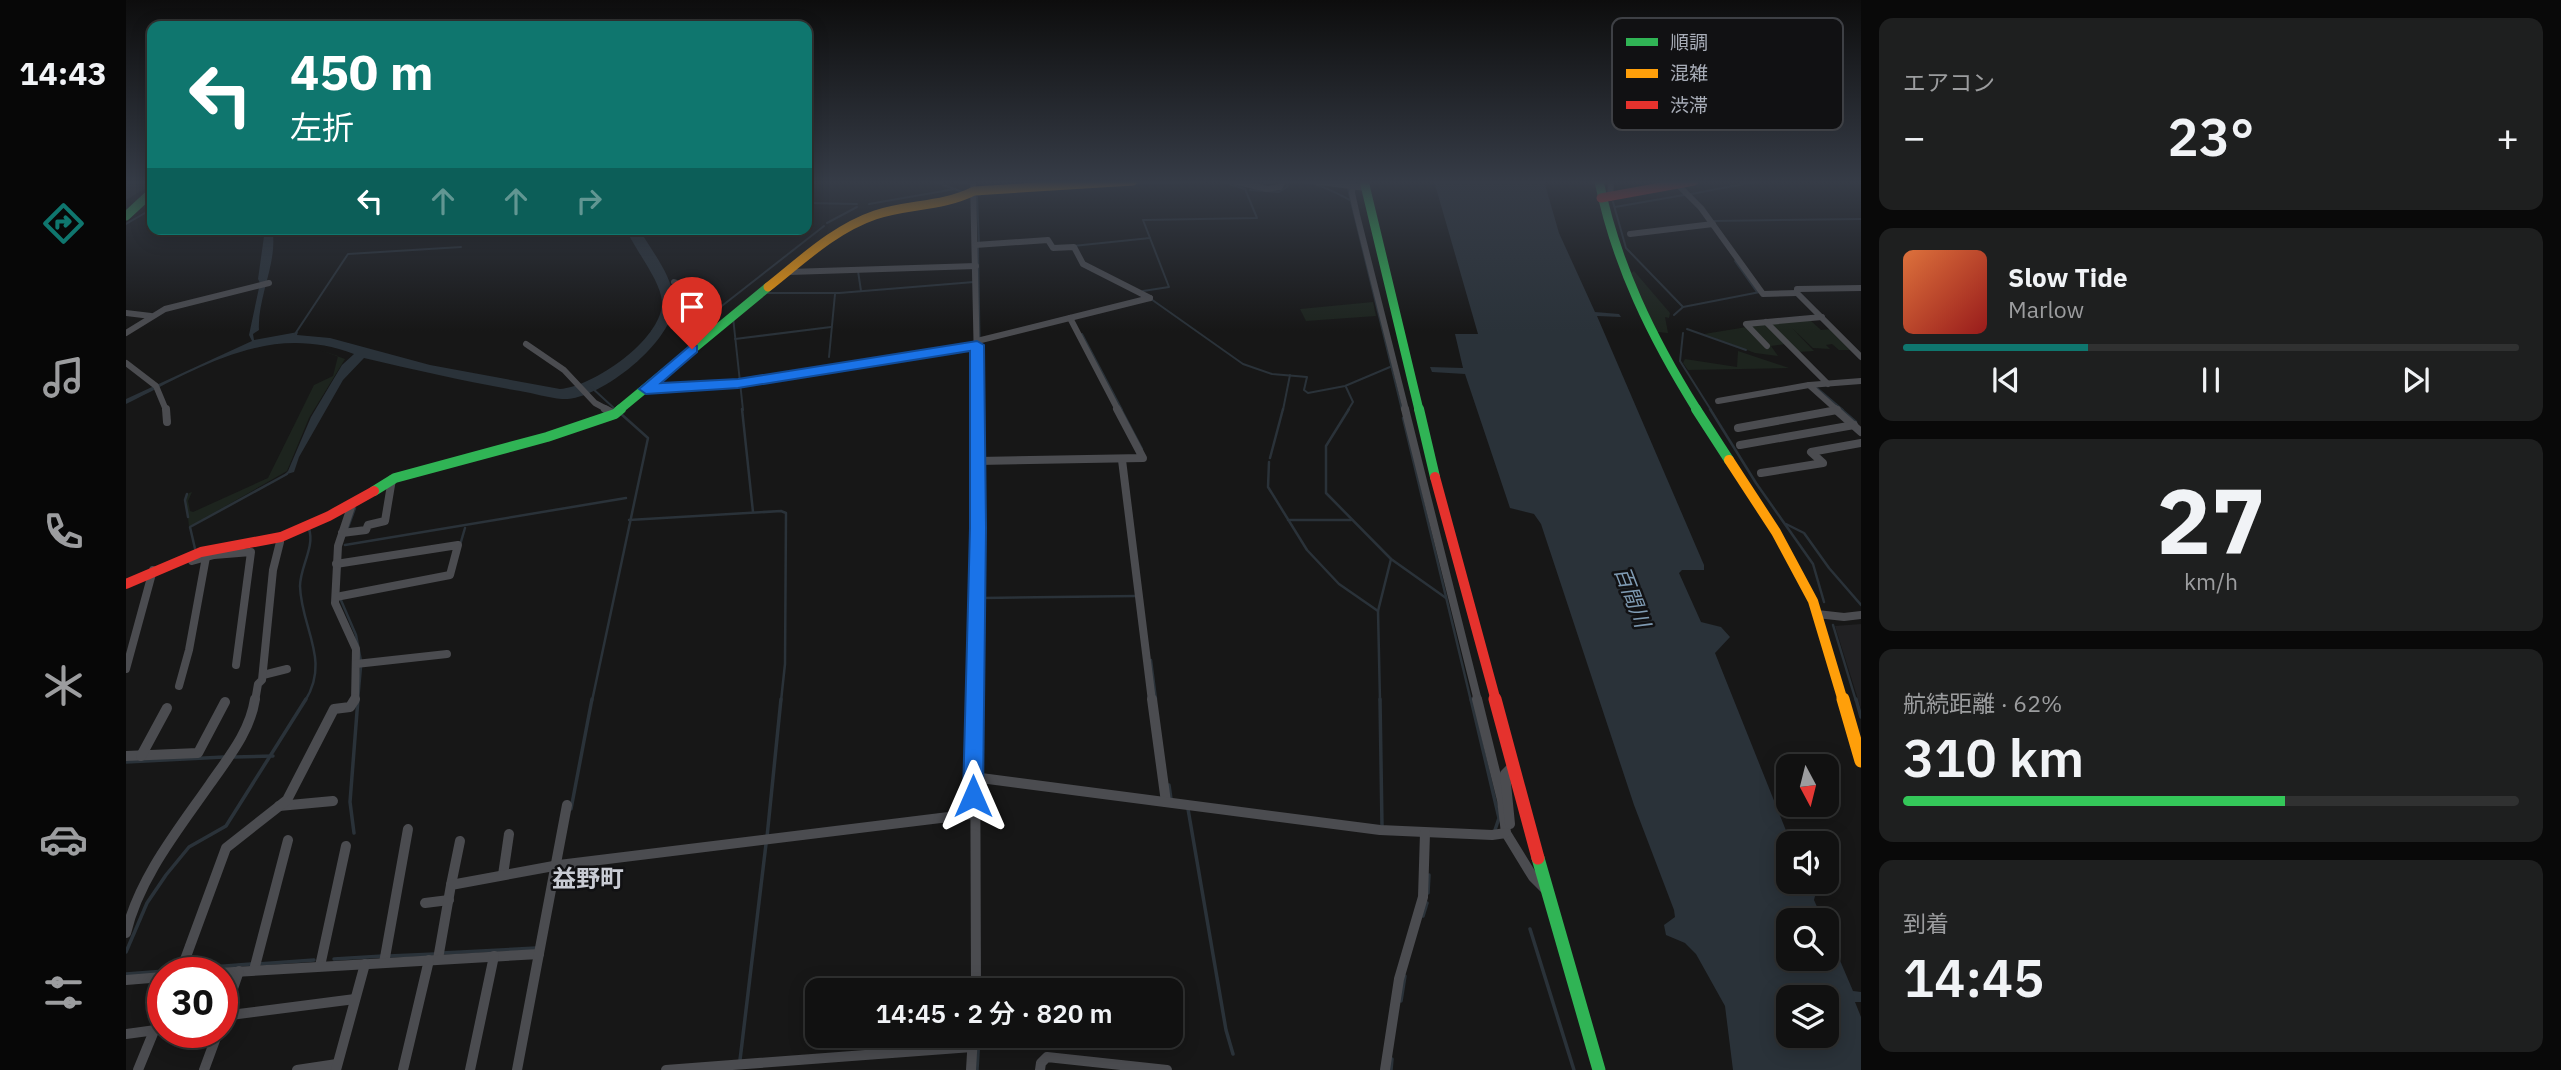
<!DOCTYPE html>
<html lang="ja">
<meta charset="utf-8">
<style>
body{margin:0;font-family:"IBM Plex Sans","Noto Sans JP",sans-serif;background:#1e1f1f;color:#f1f3f6;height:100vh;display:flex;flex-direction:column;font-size:26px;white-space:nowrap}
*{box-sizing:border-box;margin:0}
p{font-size:23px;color:#9c9d9f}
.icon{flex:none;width:38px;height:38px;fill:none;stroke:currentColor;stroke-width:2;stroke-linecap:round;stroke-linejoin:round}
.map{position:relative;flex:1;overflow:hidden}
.panel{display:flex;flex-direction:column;gap:18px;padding:18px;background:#090909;width:700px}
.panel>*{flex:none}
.guide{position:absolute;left:21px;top:21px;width:665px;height:214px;border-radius:14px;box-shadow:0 4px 18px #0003,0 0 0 2px #303131;background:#0f766e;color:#fff;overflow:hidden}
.needle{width:46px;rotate:173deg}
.buttons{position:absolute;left:1650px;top:754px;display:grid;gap:14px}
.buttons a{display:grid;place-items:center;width:63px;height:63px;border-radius:14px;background:#111;box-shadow:0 4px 18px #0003,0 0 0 2px #303131;font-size:35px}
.speed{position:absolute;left:21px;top:957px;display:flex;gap:14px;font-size:35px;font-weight:700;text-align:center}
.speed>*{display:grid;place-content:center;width:91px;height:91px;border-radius:50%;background:#111;box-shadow:0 4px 18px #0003,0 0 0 2px #303131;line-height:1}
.speed .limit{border:10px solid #d22;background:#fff;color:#111}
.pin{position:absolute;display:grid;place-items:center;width:60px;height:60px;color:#fff;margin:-72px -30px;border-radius:50% 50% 50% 0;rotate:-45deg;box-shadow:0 0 7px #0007}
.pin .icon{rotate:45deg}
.me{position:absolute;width:77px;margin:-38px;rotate:0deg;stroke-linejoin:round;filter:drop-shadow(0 0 5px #0008)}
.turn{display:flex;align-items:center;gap:24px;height:147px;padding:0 28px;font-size:32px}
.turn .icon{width:91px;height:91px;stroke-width:2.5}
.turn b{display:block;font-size:49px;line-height:60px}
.lanes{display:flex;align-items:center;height:66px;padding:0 28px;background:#0003;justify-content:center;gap:35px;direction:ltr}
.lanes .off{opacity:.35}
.big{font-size:52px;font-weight:600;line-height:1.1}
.panel .widget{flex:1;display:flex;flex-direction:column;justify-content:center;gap:10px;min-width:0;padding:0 24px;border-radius:14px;background:#1e1f1f}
.panel .dial{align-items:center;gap:0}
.dial b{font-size:91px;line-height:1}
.song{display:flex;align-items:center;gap:21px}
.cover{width:84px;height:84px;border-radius:10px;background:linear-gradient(135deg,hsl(20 70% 55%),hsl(0 70% 35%))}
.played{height:7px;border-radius:4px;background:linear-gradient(90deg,#0f766e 30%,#303131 30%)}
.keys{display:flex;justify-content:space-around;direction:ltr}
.heat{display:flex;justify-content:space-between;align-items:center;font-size:38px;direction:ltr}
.charge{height:10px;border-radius:5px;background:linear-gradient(90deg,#34c759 62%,#303131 0)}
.trip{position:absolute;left:679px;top:978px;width:378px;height:70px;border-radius:14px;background:#111;box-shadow:0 4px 18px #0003,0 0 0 2px #303131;font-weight:600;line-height:70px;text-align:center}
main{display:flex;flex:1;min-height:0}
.tab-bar{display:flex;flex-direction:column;width:126px;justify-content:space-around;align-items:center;background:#070707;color:#9c9d9f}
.tab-bar .icon{width:49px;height:49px}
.tab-bar .active{color:#0f766e}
.tab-bar b{font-size:32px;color:#f1f3f6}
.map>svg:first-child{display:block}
</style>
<main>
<nav class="tab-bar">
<b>14:43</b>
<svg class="icon active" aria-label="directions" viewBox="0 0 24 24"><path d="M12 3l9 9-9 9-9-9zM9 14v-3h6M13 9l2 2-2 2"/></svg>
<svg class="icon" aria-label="music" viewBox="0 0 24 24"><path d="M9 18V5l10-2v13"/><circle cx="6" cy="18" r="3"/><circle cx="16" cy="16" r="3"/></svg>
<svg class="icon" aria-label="phone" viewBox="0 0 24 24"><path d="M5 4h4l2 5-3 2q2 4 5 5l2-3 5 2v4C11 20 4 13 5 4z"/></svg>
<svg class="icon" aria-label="climate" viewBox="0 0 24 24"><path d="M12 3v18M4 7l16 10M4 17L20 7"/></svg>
<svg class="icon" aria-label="car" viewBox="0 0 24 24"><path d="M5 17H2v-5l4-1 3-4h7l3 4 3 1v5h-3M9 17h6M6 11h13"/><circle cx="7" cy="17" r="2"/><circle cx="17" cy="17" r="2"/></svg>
<svg class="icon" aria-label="filters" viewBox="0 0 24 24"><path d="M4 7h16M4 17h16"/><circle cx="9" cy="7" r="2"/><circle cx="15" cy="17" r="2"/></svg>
</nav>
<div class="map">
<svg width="1735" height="1070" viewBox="0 0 1735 1070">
<rect width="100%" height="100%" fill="#171717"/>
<polygon fill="#212123" points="1735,624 1735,709 1709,626"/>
<g fill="#1d241e">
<polygon points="1508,271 1544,313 1543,318 1539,317 1542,333 1531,332 1503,274"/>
<polygon points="1247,302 1250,316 1180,321 1174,309"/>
<polygon points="1684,320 1695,330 1705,329 1725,350 1713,350 1706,344 1700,345 1704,349 1687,348 1666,328 1688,351 1672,352 1645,324"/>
<polygon points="1639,324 1660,344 1645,346 1652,356 1629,353 1578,334"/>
<polygon points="194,350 219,359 183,418 161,471 63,527 60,499 63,493 66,492 62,501 64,511 67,512 142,478 188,385 207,376 212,356"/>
<polygon points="1612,351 1663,368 1562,370 1557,363 1559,359 1611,367"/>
</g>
<g fill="#2a3239" fill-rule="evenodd">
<path d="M1308 181H1418L1433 233 1469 312 1493 314 1495 317 1471 316 1578 565V570H1556L1553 573 1575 622 1595 627 1604 637 1589 653 1665 843 1662 844V882H1685L1691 888 1688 900 1697 920H1662V959H1701V930L1727 991 1735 992V1002H1729L1735 1017V1070H1607L1599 1006 1570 954 1559 943 1540 935 1538 925 1549 917 1548 910 1508 805 1415 524 1408 514 1384 508 1339 374 1306 372 1304 367 1337 368 1329 334H1352ZM1662 998H1701V1036H1662Z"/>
<path d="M139 229H146C153 260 131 297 133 330L127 334 128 340 172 332 171 335 204 338 304 365 434 389C467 387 537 339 536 302 535 281 509 250 500 229H513C525 250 546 275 548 300 551 340 472 402 436 399 422 398 408 393 394 391 341 382 290 370 238 358L217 380 173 457 168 472 158 475 162 471 185 417 216 365 228 354C143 322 75 367 0 404V399L126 341 123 335 134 283 132 279Z"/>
</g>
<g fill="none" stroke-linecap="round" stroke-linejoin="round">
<g stroke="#2a3239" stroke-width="2">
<polyline points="807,181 839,193"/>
<polyline points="826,181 844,184"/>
<polyline points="1007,184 1082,181"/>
<polyline points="1136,185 1151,181"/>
<polyline points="1222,189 1276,410"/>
<path d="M1124 190 1153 192 1161 187 1162 182C1184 179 1205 190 1224 200"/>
<polyline points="1565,194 1634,181"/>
<polyline points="1487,202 1500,248 1557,307"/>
<polyline points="681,203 731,204"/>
<polyline points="743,204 829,189"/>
<polyline points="1489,207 1558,195"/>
<polyline points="1586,221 1735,219"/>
<polyline points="701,223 731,207"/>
<polyline points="0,224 26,209"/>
<polyline points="853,244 851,195 854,195"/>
<polyline points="947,246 1024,238"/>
<polyline points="852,247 854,365"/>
<polyline points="1609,261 1631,292"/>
<polyline points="732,271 735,291"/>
<polyline points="1017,291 1043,287 1017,220 1131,218 1119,189 1094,181"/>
<polyline points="642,293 713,293 848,282"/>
<polyline points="1025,299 1117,364 1146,374 1181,377 1178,390 1182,393 1219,386 1264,367"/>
<polyline points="1548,315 1557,307 1634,292"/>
<polyline points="607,317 617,410"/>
<polyline points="589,324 583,316 698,226"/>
<polyline points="1561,329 1620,350"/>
<polyline points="1557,333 1554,361 1585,410"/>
<polyline points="169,334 222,254 335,247"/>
<polyline points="956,334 996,410"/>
<polyline points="609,339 705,327"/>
<polyline points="703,357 709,294"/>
<polyline points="465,387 489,409"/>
<polyline points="1220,387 1227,402 1222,410"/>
<polyline points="1691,388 1717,410"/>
<polyline points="1157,410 1164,375"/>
</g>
<g stroke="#2a3239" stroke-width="2.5">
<polyline points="616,409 627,512"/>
<polyline points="995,409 1016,449"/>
<polyline points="1223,409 1200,446 1200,493 1265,559 1320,598"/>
<polyline points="1584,409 1630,483 1687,564 1698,602"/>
<polyline points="1715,409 1730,422"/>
<polyline points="1277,418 1345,701"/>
<polyline points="1144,458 1157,409"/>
<polyline points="1143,462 1142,487 1181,550 1213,584 1252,611"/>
<polyline points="61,494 59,500 62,517"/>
<polyline points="503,520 655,511 660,513 659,664 655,701"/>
<polyline points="1162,520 1225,520"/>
<polyline points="1660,524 1678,533 1703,568 1735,605"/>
<polyline points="221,530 229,508"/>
<polyline points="219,545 500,498"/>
<polyline points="334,545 339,528"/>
<polyline points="70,553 64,527 161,474"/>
<polyline points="214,598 230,635 235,661"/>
<polyline points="856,598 1010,596"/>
<polyline points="1707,625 1730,701"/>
<polyline points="1025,660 1030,699"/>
<polyline points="853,697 855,490"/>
<path d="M179 701C205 660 175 628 174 586 174 567 189 547 183 529"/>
<polyline points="232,701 235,667"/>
<polyline points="466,701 522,438 494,413"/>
<polyline points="1254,701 1252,611 1265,559"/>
</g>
<g stroke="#2a3239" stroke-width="3.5">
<polyline points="1254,699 1256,826"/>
<polyline points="1345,699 1373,818 1369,830"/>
<polyline points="1730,699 1735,717"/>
<polyline points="108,757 147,756"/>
<polyline points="0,762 98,757"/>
<polyline points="1043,785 1045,799"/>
<polyline points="445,809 466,699"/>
<polyline points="1062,809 1100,1030 1107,1054"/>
<polyline points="228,833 224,802 232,699"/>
<polyline points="641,837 655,699"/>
<polyline points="1302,893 1303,875"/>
<polyline points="1297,916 1301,903"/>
<polyline points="1404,929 1448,1070"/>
<polyline points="0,952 21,903 40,875 63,847 100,826 180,699"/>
<polyline points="316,953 410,948"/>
<polyline points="263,956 309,954"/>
<polyline points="208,959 257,956"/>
<polyline points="132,964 188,960"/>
<polyline points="59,969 125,964"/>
<polyline points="0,974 52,970"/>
<polyline points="1275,1001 1279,976"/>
<polyline points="614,1060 640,844"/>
<polyline points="851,1070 853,1036"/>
<polyline points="1265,1070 1266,1059"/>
</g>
<g stroke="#4b4c50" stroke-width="6">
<polyline points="847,181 852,410"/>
<polyline points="1107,181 1141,189 1154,187 1157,181"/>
<polyline points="1186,181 1240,188"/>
<polyline points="1227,181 1226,193 1231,215 1280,410"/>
<polyline points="1551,184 1575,208 1637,294 1671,293"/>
<polyline points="1484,198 1485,181"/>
<polyline points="1504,234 1587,224"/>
<polyline points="849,245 922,240 927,248 948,247 957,264 1024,298"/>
<polyline points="663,272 850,266"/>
<polyline points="548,282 560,286 567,305 588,327"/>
<polyline points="1735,288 1671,289 1671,293 1735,357"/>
<polyline points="0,313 25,316"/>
<polyline points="944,318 992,410"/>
<polyline points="1640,322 1702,384"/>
<polyline points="0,333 39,309 143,283"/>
<polyline points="851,341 1024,298"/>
<polyline points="400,344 438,370 469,403 482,410"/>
<polyline points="1641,346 1620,324 1696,317"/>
<polyline points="0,363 30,386 40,410"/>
<polyline points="520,389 614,383 851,345"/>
<polyline points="1592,401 1683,385"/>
<polyline points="1711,410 1683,385 1735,381"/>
</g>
<g stroke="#4b4c50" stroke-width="8">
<polyline points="40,409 41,422"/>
<polyline points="479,409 489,414"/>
<polyline points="1279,409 1352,701"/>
<polyline points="1709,409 1735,432"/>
<polyline points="1612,428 1711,410"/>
<polyline points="1614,445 1728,425"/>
<polyline points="996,460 1026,701"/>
<polyline points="852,461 1017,458 991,409"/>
<polyline points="1635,473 1697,463 1685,452 1735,443"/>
<polyline points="226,504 212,546 209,603 230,649 229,701"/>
<polyline points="216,533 240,530 242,525 259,521 266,479"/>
<polyline points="66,561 88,555 125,552 110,665"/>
<polyline points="210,564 332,545 324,575 210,597"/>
<polyline points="1691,614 1718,617 1735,615"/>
<polyline points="230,664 321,654"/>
<polyline points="0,669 27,570"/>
<polyline points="137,675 161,669"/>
<polyline points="53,686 63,650 80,557"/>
<polyline points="129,701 132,684 136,680 147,570 154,542"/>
<polyline points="849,701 852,409"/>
</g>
<g stroke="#4b4c50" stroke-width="10">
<polyline points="849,699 850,990"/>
<polyline points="1026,699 1040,802"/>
<polyline points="1351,699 1376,800 1380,833 1407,877 1419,889"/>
<polyline points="0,756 72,753 99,702"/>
<polyline points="15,756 41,708"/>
<polyline points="847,777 1254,830 1366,835 1380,833"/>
<polyline points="153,806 207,801"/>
<polyline points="1384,824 1379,774 1386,767"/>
<polyline points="377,875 383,834"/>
<polyline points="325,885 334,841"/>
<polyline points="299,903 323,900"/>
<path d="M0 933C13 878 52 830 84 784 102 758 124 732 129 699"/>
<polyline points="312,959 325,885 433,865 847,814"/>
<polyline points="258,963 282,829"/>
<polyline points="194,966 220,846"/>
<polyline points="128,970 162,840"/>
<polyline points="54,973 100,848 161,800 208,709 224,707 229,699"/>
<polyline points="90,973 413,954"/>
<polyline points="0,980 37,977"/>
<polyline points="97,1016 229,999"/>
<polyline points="97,1018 113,971"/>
<polyline points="0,1034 37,1029"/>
<polyline points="12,1070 37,1009"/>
<polyline points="78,1070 92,1032"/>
<polyline points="171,1070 211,1064"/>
<polyline points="210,1070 239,964"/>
<polyline points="277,1070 303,960"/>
<polyline points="344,1070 368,956"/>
<polyline points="391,1070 441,805"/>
<polyline points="540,1070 846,1047"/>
<polyline points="845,1070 847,1036"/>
<polyline points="914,1070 915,1063 921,1057 1041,1070"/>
<polyline points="1259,1070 1273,979 1297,897 1299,833"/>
</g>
<g stroke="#30b455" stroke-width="9">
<polyline points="1238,181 1293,410"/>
<path d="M1473 181C1490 265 1526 338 1571 410"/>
<polyline points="0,216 26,192"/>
<polyline points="493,410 642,287"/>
</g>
<g stroke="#30b455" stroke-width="10">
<polyline points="1293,409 1309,477"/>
<polyline points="1570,409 1603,460"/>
<polyline points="248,491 269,478 421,437 489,414 495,409"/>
</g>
<polyline stroke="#30b455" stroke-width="13" points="1412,858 1473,1070"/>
<path stroke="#ff9f0a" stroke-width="9" d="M642 287C675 261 708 229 749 215 782 204 816 207 848 191L1007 181"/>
<polyline stroke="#ff9f0a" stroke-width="10" points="1603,460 1650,532 1687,601 1717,701"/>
<polyline stroke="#ff9f0a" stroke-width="13" points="1717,699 1735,761"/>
<polyline stroke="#e5322d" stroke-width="9" points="1475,198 1568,181"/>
<g stroke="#e5322d" stroke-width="10">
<polyline points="1309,477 1370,701"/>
<polyline points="0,584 75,552 155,537 203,516 248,491"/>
</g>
<polyline stroke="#e5322d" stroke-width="13" points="1369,699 1412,858"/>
</g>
<polygon fill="#29292a" points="5,181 22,181 25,185 0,200 0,184"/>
<linearGradient id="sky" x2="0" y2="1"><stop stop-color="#0d0d0d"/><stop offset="0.55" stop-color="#363c47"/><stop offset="1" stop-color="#363c47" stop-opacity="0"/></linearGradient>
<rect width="1735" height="331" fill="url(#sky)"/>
<polygon fill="#1a73e8" stroke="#114b97" stroke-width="2" points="851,341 858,345 860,528 857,796 854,802 847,805 840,802 837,796 844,528 844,351 612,388 520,394 513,389 566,344 571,346 571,352 535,383 612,379"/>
<g text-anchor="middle" stroke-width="5" stroke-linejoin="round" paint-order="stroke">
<g font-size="21" font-style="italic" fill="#7f9bb3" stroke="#111113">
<text transform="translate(1506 597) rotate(69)" y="7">百間川</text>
</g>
<g font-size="24" font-weight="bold" fill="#c9ccd4" stroke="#111113">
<text x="462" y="887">益野町</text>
</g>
</g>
<rect x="1486" y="18" width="231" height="112" rx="10" fill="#111113" stroke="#3e4045" stroke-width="2"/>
<rect x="1500" y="38" width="32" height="8" fill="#30b455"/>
<rect x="1500" y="69" width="32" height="9" fill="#ff9f0a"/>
<rect x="1500" y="101" width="32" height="8" fill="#e5322d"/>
<g font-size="19" fill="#a8adb8">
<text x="1544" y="49">順調</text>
<text x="1544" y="80">混雑</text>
<text x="1544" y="112">渋滞</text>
</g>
</svg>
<div class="buttons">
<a><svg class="needle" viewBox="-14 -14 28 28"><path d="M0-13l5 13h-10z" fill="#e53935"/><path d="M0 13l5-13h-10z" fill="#9c9d9f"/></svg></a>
<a><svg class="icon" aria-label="sound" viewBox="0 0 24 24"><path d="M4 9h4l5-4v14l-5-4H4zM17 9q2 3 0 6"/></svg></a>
<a><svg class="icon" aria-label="search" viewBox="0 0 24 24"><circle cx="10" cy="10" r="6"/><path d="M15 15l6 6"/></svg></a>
<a><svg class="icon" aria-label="layers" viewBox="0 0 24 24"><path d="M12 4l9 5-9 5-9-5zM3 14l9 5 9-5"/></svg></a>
</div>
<div class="speed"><div class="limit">30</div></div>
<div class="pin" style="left:566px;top:349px;background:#d93025"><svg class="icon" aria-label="arrive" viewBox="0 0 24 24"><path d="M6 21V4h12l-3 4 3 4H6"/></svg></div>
<svg class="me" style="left:847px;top:796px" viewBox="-20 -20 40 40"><path d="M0-17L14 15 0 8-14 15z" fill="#1a73e8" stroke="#fff" stroke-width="4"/></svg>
<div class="trip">14:45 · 2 分 · 820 m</div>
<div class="guide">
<div class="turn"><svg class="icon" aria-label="left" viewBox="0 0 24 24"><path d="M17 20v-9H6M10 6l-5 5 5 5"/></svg><div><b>450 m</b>左折</div></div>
<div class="lanes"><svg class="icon" aria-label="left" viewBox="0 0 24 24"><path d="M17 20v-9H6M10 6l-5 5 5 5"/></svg><svg class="icon off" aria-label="ahead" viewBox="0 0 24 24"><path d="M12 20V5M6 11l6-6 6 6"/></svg><svg class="icon off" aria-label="ahead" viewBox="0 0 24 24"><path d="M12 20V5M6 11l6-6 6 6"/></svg><svg class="icon off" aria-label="right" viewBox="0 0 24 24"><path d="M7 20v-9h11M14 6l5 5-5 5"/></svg></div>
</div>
</div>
<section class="panel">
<div class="widget"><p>エアコン</p>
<div class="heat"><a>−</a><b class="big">23°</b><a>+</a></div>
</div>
<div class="widget">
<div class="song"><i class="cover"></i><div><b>Slow Tide</b><p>Marlow</p></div></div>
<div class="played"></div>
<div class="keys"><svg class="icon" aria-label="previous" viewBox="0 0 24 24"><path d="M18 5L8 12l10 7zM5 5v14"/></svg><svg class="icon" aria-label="pause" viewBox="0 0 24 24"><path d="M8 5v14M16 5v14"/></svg><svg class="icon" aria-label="next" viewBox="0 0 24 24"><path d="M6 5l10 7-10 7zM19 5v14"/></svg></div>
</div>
<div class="widget dial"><b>27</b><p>km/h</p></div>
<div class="widget"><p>航続距離 · 62%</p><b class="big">310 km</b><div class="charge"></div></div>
<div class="widget"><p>到着</p><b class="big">14:45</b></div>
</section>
</main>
